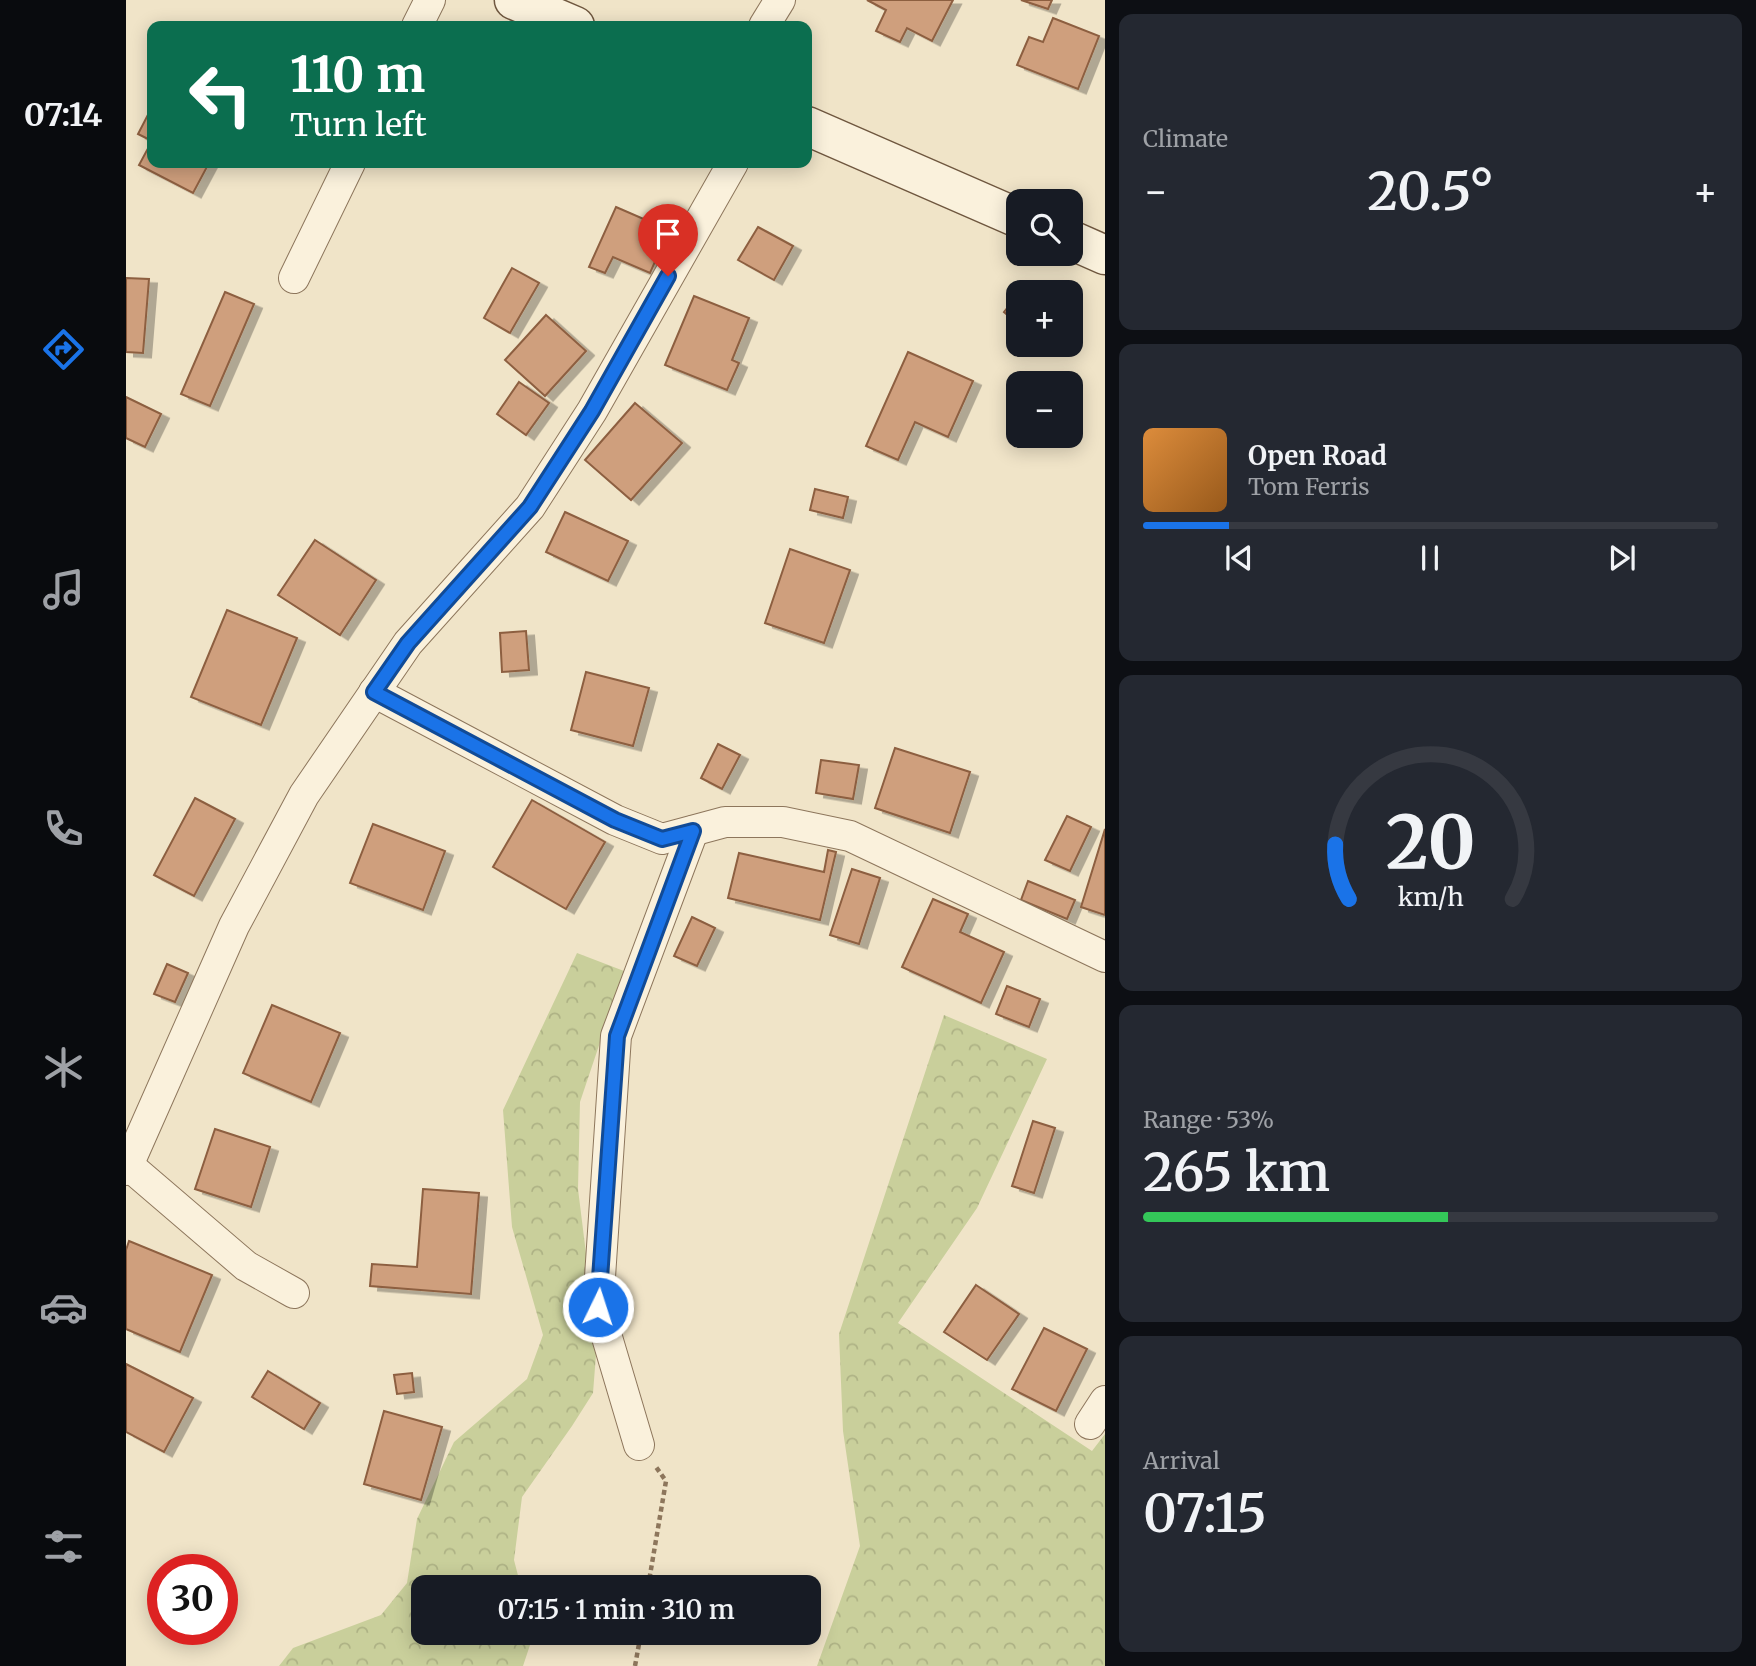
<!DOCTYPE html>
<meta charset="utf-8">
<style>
body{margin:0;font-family:Merriweather,serif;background:#242831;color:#f1f3f6;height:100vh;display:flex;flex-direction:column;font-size:26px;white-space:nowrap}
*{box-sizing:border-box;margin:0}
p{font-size:23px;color:#9ea1a6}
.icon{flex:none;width:38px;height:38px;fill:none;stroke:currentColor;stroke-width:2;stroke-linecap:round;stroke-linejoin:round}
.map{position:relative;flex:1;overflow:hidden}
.details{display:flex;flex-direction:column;gap:14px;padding:14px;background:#0d0f14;width:651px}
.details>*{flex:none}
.banner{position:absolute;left:21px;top:21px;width:665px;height:147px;border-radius:14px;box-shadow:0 4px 18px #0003;background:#0b6e4f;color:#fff;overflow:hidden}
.buttons{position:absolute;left:880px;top:189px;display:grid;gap:14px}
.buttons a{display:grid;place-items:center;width:77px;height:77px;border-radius:14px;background:#171b24;box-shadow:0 4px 18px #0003;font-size:35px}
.speed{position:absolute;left:21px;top:1554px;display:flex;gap:14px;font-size:35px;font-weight:700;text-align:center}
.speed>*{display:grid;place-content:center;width:91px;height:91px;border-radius:50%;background:#171b24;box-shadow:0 4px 18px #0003;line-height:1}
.speed .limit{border:10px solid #d22;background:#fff;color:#111}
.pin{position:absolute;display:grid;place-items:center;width:60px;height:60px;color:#fff;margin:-72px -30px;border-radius:50% 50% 50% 0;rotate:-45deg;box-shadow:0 0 7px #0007}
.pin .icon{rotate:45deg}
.me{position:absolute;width:77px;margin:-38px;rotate:4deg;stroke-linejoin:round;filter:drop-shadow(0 0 5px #0008)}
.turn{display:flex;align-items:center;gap:24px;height:147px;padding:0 28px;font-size:32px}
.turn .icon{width:91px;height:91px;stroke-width:2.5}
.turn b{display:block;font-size:49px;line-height:60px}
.big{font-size:52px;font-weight:600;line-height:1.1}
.details .card{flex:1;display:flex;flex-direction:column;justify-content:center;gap:10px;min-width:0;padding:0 24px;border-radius:14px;background:#242831}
.details .dial{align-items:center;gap:0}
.dial svg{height:182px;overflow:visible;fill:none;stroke:#363941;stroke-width:7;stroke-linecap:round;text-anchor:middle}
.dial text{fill:#f1f3f6;stroke:none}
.song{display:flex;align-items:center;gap:21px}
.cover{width:84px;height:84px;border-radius:10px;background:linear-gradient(135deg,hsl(30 70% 55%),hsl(30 70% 35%))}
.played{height:7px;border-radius:4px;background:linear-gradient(90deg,#1a73e8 15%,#363941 15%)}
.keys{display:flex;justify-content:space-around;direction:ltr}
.heat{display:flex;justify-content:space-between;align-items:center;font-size:38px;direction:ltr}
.charge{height:10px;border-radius:5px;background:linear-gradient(90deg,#34c759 53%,#363941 0)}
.trip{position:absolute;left:285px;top:1575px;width:410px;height:70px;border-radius:14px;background:#171b24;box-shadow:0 4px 18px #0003;font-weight:600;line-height:70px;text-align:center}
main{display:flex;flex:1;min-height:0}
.dock{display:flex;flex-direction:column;width:126px;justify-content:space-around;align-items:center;background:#090b0e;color:#9ea1a6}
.dock .icon{width:49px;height:49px}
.dock .on{color:#1a73e8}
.dock b{font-size:32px;color:#f1f3f6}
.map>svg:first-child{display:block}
</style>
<main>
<nav class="dock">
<b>07:14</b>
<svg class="icon on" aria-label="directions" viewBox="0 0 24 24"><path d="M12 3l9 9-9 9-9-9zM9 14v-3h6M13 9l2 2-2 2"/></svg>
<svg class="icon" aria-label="music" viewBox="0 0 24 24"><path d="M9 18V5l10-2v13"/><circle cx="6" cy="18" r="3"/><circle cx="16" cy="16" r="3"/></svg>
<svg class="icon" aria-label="phone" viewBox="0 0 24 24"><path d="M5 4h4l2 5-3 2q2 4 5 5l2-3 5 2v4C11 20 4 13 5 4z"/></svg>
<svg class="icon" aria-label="climate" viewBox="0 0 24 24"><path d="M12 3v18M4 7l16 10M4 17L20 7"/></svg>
<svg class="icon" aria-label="car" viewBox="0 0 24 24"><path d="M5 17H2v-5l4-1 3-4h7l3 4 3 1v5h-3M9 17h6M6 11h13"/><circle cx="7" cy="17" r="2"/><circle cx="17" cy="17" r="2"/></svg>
<svg class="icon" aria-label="filters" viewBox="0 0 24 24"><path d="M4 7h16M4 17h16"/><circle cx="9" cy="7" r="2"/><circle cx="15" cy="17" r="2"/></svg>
</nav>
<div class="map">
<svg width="979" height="1666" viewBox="0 0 979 1666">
<defs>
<pattern id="forest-crowns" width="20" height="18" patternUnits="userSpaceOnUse" patternTransform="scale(1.75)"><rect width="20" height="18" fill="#c9cf9b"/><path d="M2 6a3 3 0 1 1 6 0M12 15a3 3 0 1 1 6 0" fill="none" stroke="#aeb285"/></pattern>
<filter id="shadow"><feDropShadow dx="8" dy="4.5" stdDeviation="0" flood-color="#0004"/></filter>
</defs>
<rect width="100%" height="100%" fill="#f0e4c8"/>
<g fill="url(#forest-crowns)">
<polygon points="451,953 498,971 454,1102 452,1189 471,1342 467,1393 446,1426 396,1497 388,1560 395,1587 298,1587 298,1633 408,1633 397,1666 153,1666 167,1648 255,1615 281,1583 291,1519 328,1442 401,1379 417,1335 386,1227 377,1110"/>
<polygon points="818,1015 921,1059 851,1208 772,1323 966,1451 979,1434 979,1666 691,1666 734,1546 717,1431 713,1334"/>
</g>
<g fill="#cf9f7d" stroke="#8d5f41" stroke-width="2" filter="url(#shadow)">
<polygon points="741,0 827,0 806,41 781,28 774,42 750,31 760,10"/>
<polygon points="895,0 926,0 922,9"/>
<polygon points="927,18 973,36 952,89 891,65 903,37 917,42"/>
<polygon points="26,107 26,163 83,163 67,193 13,165 26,141 12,134"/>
<polygon points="490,207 543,230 524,273 487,257 479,273 463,267"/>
<polygon points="632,227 667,246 648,280 612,260"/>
<polygon points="386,268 413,283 384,333 358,318"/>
<polygon points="0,278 23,279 17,353 0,352"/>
<polygon points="99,292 128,304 84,406 55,394"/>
<polygon points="568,296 623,318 606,360 613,363 601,390 539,365"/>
<polygon points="889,298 892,300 892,324 878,312"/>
<polygon points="420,315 460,351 419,396 379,360"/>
<polygon points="782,352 847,381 822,437 789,422 772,460 740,446"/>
<polygon points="393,382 423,403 400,435 371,414"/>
<polygon points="0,397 35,414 19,447 0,438"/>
<polygon points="509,403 556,443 505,500 459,460"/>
<polygon points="689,489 722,497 717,518 684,510"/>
<polygon points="439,512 502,541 482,581 420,552"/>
<polygon points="189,540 250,580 214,635 152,595"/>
<polygon points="664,549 724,570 698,643 639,623"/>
<polygon points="101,610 171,638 135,725 65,697"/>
<polygon points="400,631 403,670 376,672 374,633"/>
<polygon points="460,672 523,688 507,746 445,730"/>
<polygon points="592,744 614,755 596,789 575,778"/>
<polygon points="769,748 844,772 824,833 749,808"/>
<polygon points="695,760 733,765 727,799 690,793"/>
<polygon points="69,798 109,819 68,896 28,875"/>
<polygon points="406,800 479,842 440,909 367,867"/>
<polygon points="941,816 965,827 944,871 919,860"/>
<polygon points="247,824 319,851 297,910 224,883"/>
<polygon points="979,829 979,915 955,907"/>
<polygon points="702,850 710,852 694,920 602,898 613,853 698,872"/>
<polygon points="726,869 754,878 733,944 704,935"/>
<polygon points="902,881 949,900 941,919 895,900"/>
<polygon points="807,899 842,914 834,932 878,952 855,1003 776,967"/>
<polygon points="566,917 589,928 571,966 548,956"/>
<polygon points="41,964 62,973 49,1002 28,994"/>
<polygon points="881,986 914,999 903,1027 870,1014"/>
<polygon points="146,1005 214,1033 185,1102 117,1073"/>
<polygon points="907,1121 929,1128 908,1193 886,1186"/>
<polygon points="89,1129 144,1147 125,1207 69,1189"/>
<polygon points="297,1189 353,1193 345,1294 244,1286 246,1264 291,1267"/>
<polygon points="3,1241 86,1275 54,1352 0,1329 0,1250"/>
<polygon points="850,1285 893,1314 861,1360 818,1332"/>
<polygon points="918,1328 961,1349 930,1411 886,1389"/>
<polygon points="0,1364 67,1398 38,1452 0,1432"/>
<polygon points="142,1371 194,1403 178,1429 126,1397"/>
<polygon points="286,1373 288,1392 271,1394 268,1375"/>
<polygon points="258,1411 316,1427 295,1500 238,1484"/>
</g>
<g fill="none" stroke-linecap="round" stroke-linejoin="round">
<g stroke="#8d765c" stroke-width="32">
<g id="minor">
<polyline points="291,26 304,0"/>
<polyline points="638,26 654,0"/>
<polyline points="168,278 224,163"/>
<polyline points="248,692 489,820 536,839 599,822 657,822 724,836 979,957"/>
<polyline points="2,1165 120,1266 168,1293"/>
<polyline points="0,1170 108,926 178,795 282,643 404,507 466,411 607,163"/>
<polyline points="964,1424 979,1401"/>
<polyline points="513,1445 472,1307 490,1036 567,831"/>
</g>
</g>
<g stroke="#6f573f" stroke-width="41">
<g id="secondary">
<polyline points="388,0 449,26"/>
<polyline points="681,126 892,218"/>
<polyline points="945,240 979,255"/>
</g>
</g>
<g stroke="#8d765c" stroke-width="4.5" stroke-dasharray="5 3.5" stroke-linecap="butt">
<polyline points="522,1587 540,1481 530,1467"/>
<polyline points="509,1666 515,1633"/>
</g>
<use href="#minor" stroke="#faf1dc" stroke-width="30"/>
<use href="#secondary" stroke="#faf1dc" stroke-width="38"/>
</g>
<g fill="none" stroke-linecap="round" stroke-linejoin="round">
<g stroke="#114b97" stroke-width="18">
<polyline id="route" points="472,1307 491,1036 567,831 536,839 489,820 248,692 282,643 404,507 466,411 542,276"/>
</g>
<use href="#route" stroke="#1a73e8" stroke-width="12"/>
</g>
</svg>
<div class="buttons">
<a><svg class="icon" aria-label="search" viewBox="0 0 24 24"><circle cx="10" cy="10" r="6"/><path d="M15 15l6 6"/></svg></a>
<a>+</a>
<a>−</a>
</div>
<div class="speed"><div class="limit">30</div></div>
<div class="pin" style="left:542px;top:276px;background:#d93025"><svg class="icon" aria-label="arrive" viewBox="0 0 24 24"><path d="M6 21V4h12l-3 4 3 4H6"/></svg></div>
<svg class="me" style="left:472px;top:1307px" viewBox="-20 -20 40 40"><circle r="17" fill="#1a73e8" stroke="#fff" stroke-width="3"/><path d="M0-11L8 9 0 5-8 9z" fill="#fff"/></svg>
<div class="trip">07:15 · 1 min · 310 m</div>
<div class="banner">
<div class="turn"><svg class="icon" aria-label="left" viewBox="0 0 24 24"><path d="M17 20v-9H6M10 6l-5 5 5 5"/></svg><div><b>110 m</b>Turn left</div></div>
</div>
</div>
<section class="details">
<div class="card"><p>Climate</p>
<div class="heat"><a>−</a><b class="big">20.5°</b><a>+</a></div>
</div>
<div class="card">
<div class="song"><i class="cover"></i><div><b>Open Road</b><p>Tom Ferris</p></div></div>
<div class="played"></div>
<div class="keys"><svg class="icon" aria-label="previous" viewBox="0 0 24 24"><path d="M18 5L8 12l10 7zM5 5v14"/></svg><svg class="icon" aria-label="pause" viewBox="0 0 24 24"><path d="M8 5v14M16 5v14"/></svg><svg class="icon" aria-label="next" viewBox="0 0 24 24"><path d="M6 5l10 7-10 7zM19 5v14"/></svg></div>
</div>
<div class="card dial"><svg viewBox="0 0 100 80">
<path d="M14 69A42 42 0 1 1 86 69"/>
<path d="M14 69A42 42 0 0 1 8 45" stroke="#1a73e8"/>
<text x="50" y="56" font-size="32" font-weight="700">20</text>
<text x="50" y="72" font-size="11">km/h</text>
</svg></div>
<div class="card"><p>Range · 53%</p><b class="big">265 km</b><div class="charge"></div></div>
<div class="card"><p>Arrival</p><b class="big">07:15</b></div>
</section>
</main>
